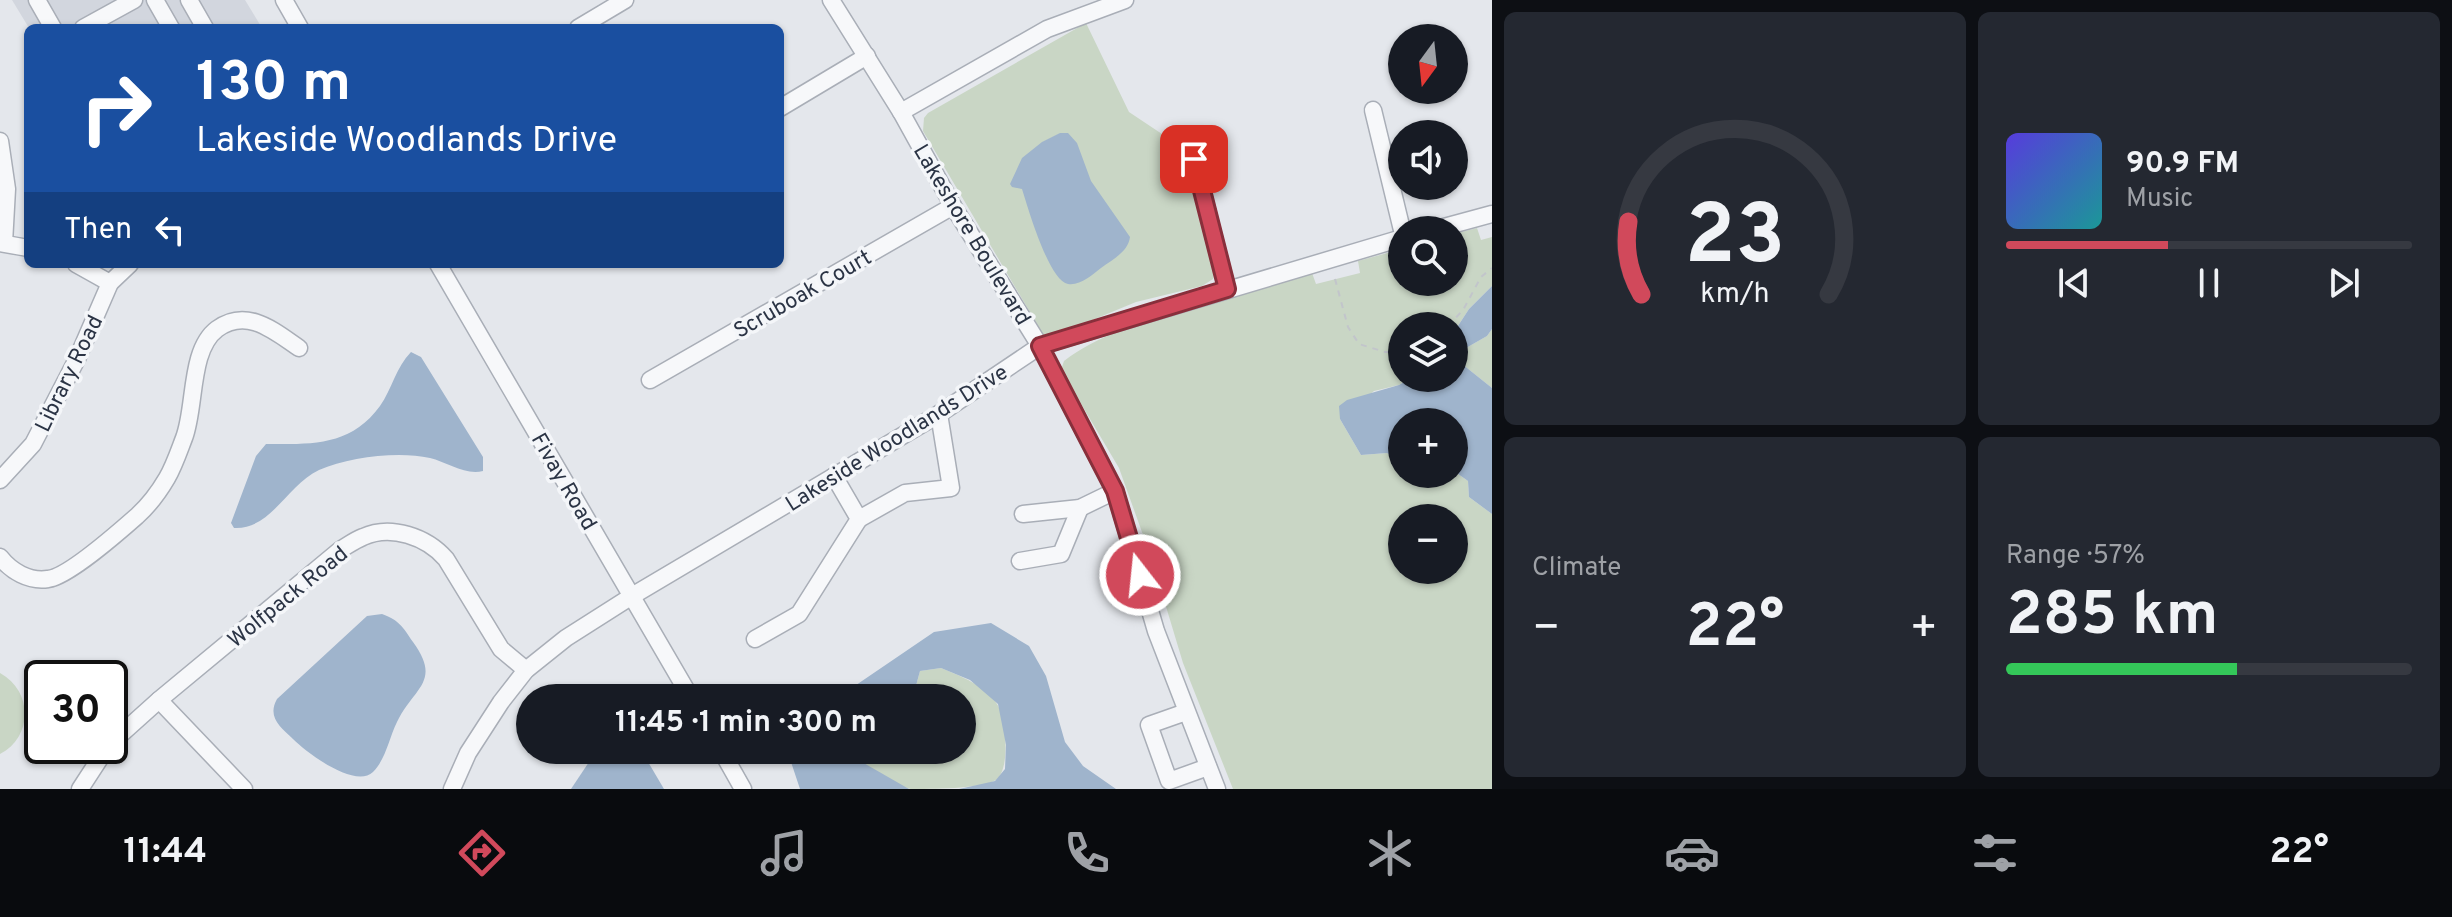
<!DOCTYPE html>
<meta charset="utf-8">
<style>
body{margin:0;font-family:Overpass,sans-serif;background:#242831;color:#f1f3f6;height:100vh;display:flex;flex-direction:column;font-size:30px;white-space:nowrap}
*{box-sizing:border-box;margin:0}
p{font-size:26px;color:#9ea1a6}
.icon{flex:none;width:44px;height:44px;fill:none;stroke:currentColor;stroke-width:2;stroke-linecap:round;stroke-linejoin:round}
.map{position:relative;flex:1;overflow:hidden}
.panel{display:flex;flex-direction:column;gap:12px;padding:12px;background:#0d0f14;width:960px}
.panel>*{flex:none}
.guide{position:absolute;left:24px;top:24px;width:760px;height:244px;border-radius:12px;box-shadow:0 2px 6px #0004;background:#1a4fa0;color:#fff;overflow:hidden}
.needle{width:52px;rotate:195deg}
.tools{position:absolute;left:1388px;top:24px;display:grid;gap:16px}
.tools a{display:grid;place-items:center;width:80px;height:80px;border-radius:50%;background:#171b24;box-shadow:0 2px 6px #0004;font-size:40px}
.speed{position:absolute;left:24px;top:660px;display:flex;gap:16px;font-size:40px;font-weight:700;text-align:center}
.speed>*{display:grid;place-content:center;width:104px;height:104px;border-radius:50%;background:#171b24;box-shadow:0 2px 6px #0004;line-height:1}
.speed .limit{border:4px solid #111;border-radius:12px;background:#fff;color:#111}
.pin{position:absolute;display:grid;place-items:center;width:68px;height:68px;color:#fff;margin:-34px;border-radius:16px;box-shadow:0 4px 12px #0006}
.me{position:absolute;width:88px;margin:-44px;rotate:344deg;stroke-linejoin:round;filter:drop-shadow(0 0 6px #0008)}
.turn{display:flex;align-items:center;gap:28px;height:168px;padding:0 40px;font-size:36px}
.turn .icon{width:104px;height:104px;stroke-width:2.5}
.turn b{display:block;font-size:56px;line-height:68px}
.then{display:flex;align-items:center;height:76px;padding:0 40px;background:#0003;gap:16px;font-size:30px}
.big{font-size:60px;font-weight:700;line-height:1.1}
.panel .widget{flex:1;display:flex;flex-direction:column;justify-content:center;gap:12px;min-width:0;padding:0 28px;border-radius:12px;background:#242831}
.panel .dial{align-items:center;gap:0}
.dial svg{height:208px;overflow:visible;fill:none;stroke:#363941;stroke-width:7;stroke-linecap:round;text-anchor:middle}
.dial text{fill:#f1f3f6;stroke:none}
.song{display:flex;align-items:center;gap:24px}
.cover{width:96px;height:96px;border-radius:12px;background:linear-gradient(135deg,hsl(250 70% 55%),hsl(180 70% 35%))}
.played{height:8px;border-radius:4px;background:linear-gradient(90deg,#d1495b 40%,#363941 40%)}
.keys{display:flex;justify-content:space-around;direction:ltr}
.heat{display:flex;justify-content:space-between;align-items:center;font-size:44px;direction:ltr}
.charge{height:12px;border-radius:6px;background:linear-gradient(90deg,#34c759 57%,#363941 0)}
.panel .tiles{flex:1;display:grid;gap:12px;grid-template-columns:repeat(2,1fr)}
.trip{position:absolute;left:516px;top:684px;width:460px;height:80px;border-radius:40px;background:#171b24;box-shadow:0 2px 6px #0004;font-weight:700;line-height:80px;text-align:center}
.menu{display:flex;height:128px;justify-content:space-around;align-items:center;background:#090b0e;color:#9ea1a6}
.menu .icon{width:56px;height:56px}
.menu .current{color:#d1495b}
.menu b{font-size:36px;color:#f1f3f6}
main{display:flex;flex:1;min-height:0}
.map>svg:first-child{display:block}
</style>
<main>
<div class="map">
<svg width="1492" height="789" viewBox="0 0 1492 789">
<rect width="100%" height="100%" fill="#e4e7ec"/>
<polygon fill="#d2d6de" points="12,0 245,0 262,28 29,28"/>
<g fill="#c9d6c5" fill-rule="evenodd">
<polygon points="1086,23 1129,112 1174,142 1168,161 1170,172 1190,186 1193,192 1215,271 1213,279 1202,286 1136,302 1049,338 1044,336 923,131 924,118 928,113"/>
<path d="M1477 228 1481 240 1492 237V286L1469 309 1454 332V326H1402V378H1411L1399 385 1374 391 1340 419 1361 455 1387 453 1402 461V474H1454V471L1468 481 1469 497 1492 514V789H1233L1183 663 1152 560 1119 468 1061 370 1064 361C1098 335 1136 325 1176 312 1221 298 1266 285 1312 273L1316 284 1360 273 1358 261 1402 249V282H1454V234ZM1402 518H1454V570H1402Z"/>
<polygon points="1492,329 1492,388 1462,364 1459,352 1487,336"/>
<path d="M941 668C960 676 985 685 997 704 1006 718 1011 769 996 780 982 789 928 789 911 789 895 786 857 759 841 750H962V698H895L914 693 920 671Z"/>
<path d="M0 673C33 691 33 737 0 754Z"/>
</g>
<g fill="#9fb4cc">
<path d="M1060 133H1068L1077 143 1091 181 1130 237C1128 252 1113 259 1101 268 1092 275 1080 286 1068 284 1049 281 1028 208 1022 189L1012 187 1010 184 1022 158 1042 142Z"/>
<polygon points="1492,286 1492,329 1487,336 1459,352 1462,364 1492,388 1492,514 1469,497 1468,481 1454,471 1454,422 1402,422 1402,461 1387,453 1361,455 1340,419 1339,406 1347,400 1399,385 1411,378 1454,378 1454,332 1469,309"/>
<path d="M411 352 421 357 483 457V471C466 476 447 462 430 458 398 451 349 457 319 470 288 484 271 530 234 528L231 523 256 456 266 444C311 444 350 447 380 406 392 389 396 367 411 352Z"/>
<path d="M382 614C400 621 402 626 413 642 442 682 414 687 397 722 389 738 386 759 373 772 355 789 307 753 293 739 280 727 267 717 277 699L367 616Z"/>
<polygon points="991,623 1029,646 1046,676 1065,742 1083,766 1116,789 959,789 995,781 1005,769 1006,745 998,704 970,680 941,668 920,671 914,693 895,698 837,698 934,632"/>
<polygon points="597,750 641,750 664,789 571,789"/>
<polygon points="789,750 841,750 909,789 800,789 789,756"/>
</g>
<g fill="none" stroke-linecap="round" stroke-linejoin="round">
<g stroke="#a9aeb7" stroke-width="19">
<g id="minor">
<polyline points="37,0 53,28"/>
<polyline points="155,0 171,28"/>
<polyline points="189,0 205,28"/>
<polyline points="284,0 300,28"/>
<polyline points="831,0 901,112 953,206 1040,346 1115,491 1156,631 1217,789"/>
<polyline points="83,28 134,0"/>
<polyline points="578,28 625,0"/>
<polyline points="780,108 867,56"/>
<polyline points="1373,110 1402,230"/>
<polyline points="901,112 1047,29 1125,0"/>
<polyline points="0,141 7,189 4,243"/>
<polyline points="1194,159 1227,289"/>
<polyline points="1433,230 1492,214"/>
<polyline points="0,243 28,248"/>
<polyline points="76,264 110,283"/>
<polyline points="438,264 691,698"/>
<polyline points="650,380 953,206"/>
<polyline points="0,480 33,444 77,359 110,283 130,264"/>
<polyline points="1023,514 1080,508 1115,491"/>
<polyline points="859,519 905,493 951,488 939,414"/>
<path d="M0 557C11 571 29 582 48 579 68 577 120 531 137 516 148 506 160 490 167 478 174 466 179 451 184 438 196 407 189 350 217 329 247 307 274 331 299 348"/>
<polyline points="1020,561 1061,554 1080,508"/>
<polyline points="755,639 799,614 859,519 834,476"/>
<polyline points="159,700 244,789"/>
<polyline points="1186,712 1149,725 1169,781 1208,767"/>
<path d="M110 744 159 700 340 550C347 546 355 540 363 537 391 524 427 537 446 559L501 649 526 670"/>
<polyline points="721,750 743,789"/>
<polyline points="80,789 108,746"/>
<polyline points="452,789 468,753 501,702 526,670 566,638 632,596 939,414 1040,346 1402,238"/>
</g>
</g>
<g stroke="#c2c5cb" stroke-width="2" stroke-dasharray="6 6" stroke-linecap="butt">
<polyline points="1335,279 1348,327 1359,344 1385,352 1402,352"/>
<polyline points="1448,326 1463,310 1481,277 1492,268"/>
</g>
<use href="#minor" stroke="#f7f8fa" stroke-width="16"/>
</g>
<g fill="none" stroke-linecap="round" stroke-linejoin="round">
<g stroke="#882f3b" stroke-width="20">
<polyline id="route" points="1140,575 1115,491 1040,346 1227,289 1194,159"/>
</g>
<use href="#route" stroke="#d1495b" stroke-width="14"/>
</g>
<g text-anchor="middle" stroke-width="7" stroke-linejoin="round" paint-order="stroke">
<g font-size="22" fill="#2b3445" stroke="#f4f6f9">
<text transform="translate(973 234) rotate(59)" y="8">Lakeshore Boulevard</text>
<text transform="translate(802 293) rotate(-30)" y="8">Scruboak Court</text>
<text transform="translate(68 373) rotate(-64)" y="8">Library Road</text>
<text transform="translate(896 437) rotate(-32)" y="8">Lakeside Woodlands Drive</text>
<text transform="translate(565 481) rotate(60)" y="8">Fivay Road</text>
<text transform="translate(287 596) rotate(-39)" y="8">Wolfpack Road</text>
</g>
</g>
</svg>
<div class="tools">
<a><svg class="needle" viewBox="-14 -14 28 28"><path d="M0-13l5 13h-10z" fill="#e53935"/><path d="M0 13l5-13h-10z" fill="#9ea1a6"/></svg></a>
<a><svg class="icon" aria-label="sound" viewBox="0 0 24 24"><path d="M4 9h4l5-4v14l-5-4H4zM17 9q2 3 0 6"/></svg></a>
<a><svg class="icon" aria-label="search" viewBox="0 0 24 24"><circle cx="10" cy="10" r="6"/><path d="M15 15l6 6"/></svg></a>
<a><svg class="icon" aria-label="layers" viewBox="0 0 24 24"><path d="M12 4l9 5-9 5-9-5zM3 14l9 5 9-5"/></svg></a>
<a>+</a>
<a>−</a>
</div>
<div class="speed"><div class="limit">30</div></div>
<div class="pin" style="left:1194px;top:159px;background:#d93025"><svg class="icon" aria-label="arrive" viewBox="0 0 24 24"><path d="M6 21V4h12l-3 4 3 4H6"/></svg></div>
<svg class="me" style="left:1140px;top:575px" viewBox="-20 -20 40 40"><circle r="17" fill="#d1495b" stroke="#fff" stroke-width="3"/><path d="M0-11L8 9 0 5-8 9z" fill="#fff"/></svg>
<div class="trip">11:45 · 1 min · 300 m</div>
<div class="guide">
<div class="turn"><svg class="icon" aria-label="right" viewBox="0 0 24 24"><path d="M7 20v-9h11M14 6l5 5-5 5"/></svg><div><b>130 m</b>Lakeside Woodlands Drive</div></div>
<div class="then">Then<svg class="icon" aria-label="left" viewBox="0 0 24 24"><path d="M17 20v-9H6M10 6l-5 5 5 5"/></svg></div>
</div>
</div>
<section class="panel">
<div class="tiles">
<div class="widget dial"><svg viewBox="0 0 100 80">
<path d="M14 69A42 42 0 1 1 86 69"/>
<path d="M14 69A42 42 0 0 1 9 41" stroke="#d1495b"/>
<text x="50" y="56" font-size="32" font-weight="700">23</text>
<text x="50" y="72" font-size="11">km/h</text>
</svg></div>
<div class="widget">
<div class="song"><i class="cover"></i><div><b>90.9 FM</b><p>Music</p></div></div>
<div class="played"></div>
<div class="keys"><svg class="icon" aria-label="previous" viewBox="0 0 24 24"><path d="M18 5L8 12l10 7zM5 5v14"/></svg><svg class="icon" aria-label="pause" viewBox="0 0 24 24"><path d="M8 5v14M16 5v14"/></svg><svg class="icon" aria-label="next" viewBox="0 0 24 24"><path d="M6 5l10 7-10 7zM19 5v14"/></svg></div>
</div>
<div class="widget"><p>Climate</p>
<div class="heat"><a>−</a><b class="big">22°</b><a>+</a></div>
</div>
<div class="widget"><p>Range · 57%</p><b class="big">285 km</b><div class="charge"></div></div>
</div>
</section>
</main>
<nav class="menu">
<b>11:44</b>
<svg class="icon current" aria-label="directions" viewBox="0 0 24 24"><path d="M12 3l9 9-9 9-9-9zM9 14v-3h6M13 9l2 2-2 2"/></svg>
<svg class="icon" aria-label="music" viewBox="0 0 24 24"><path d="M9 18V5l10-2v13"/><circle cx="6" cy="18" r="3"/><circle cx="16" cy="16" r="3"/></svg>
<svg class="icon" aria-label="phone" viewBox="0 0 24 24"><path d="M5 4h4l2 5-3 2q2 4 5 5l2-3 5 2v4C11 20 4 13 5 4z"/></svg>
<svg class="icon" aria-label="climate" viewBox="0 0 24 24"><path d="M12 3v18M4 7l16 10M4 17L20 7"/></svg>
<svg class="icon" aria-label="car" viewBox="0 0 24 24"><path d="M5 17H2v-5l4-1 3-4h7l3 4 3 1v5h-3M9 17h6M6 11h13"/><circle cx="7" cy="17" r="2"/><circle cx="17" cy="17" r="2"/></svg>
<svg class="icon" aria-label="filters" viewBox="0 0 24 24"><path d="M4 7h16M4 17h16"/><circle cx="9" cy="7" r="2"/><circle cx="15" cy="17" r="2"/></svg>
<b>22°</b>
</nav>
